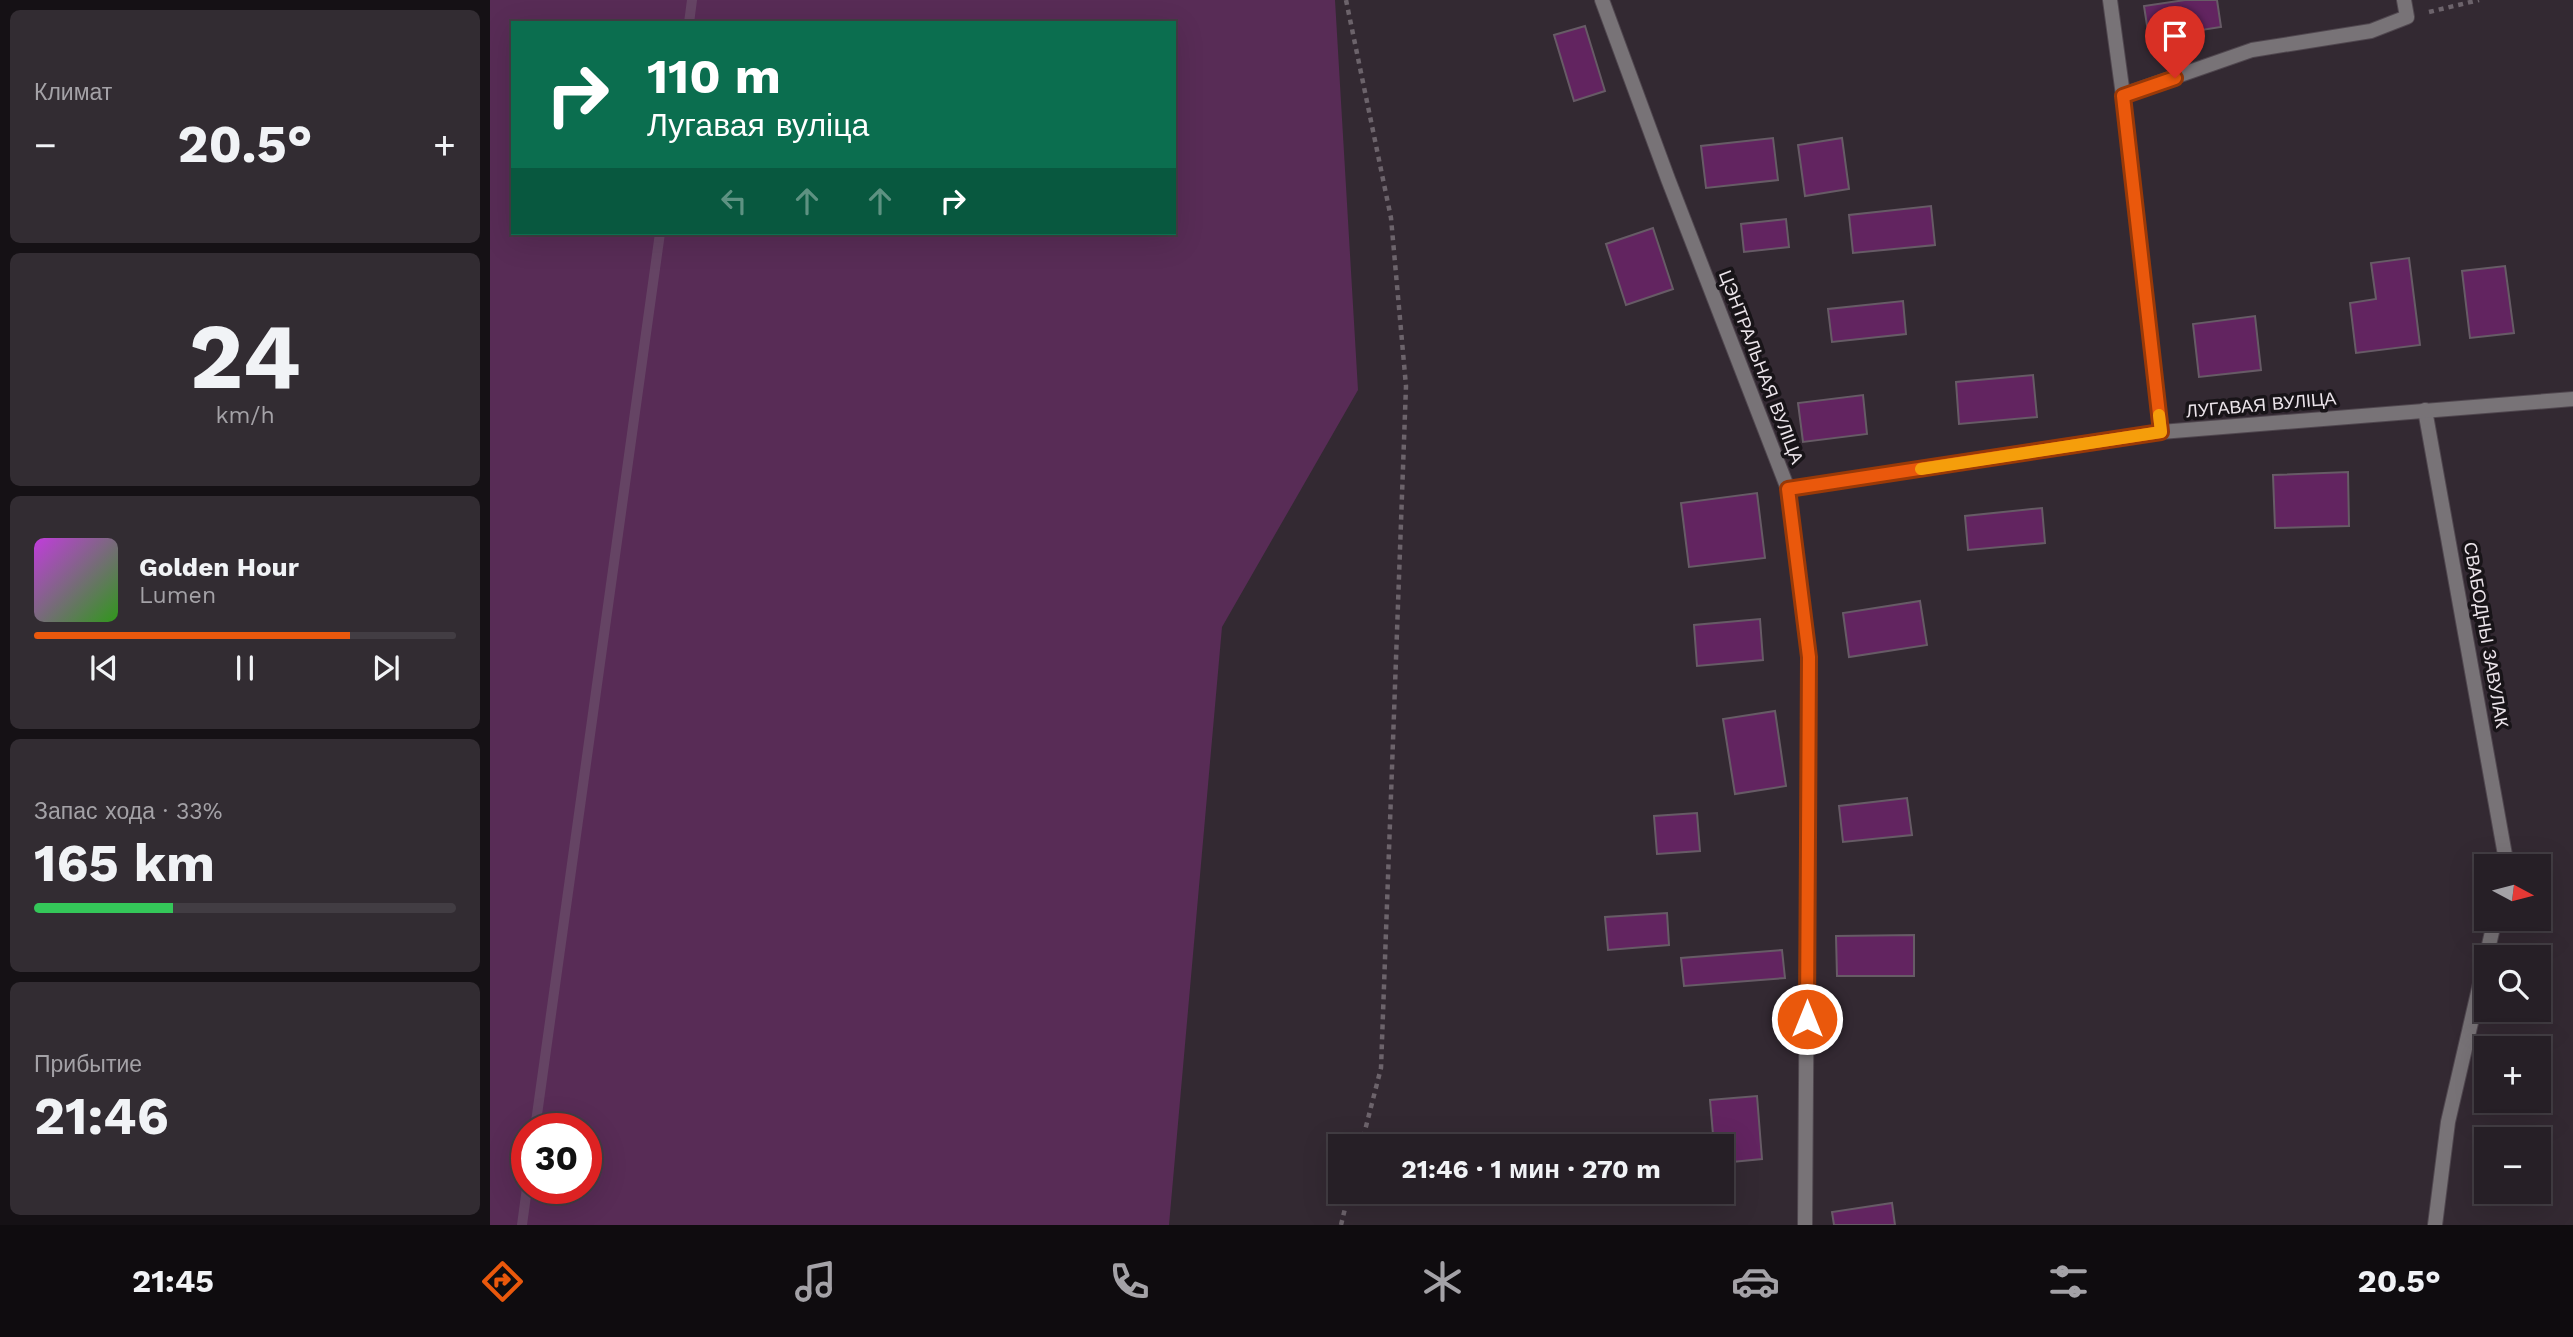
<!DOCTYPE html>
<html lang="ru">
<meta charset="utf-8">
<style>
body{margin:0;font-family:"Work Sans",sans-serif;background:#322c32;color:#f1f3f6;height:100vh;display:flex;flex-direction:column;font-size:26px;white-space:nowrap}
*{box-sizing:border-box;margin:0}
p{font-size:23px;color:#a4a2a7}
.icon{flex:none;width:38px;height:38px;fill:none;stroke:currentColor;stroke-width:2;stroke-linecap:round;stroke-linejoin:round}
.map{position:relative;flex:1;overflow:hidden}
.drawer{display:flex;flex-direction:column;gap:10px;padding:10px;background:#151115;width:490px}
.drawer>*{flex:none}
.banner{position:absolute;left:21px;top:21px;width:665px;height:214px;border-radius:0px;box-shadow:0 7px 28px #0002,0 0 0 2px #423d43;background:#0b6e4f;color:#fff;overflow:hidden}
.needle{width:46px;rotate:97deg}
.tools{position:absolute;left:1984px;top:854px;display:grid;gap:14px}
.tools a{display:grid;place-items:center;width:77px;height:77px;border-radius:0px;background:#261f26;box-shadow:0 7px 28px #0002,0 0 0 2px #423d43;font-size:35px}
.speed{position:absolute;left:21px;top:1113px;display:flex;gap:14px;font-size:35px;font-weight:700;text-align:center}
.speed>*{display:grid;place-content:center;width:91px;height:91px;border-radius:50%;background:#261f26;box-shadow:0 7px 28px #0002,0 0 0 2px #423d43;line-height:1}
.speed .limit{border:10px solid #d22;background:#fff;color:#111}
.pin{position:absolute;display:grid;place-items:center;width:60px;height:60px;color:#fff;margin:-72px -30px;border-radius:50% 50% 50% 0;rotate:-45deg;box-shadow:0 0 7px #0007}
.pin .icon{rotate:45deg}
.me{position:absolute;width:77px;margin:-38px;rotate:0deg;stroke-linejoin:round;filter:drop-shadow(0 0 5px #0008)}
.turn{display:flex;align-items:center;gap:24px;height:147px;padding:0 21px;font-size:32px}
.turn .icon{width:91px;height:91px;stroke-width:2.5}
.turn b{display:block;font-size:49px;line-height:60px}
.lanes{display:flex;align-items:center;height:66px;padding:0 21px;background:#0003;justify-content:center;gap:35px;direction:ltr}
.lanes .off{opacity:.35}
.big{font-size:52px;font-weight:700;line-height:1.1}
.drawer .card{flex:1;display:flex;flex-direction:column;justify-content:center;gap:10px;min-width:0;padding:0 24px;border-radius:10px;background:#322c32}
.drawer .dial{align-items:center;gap:0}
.dial b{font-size:91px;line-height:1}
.song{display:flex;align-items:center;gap:21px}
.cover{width:84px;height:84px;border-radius:10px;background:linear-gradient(135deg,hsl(290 70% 55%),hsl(110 70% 35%))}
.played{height:7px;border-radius:4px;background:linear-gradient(90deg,#ea580c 75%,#423d43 75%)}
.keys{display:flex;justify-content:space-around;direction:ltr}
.heat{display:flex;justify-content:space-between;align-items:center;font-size:38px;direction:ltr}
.charge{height:10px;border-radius:5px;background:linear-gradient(90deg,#34c759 33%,#423d43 0)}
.trip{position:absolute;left:838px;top:1134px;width:406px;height:70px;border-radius:0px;background:#261f26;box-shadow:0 7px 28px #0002,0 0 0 2px #423d43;font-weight:700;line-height:70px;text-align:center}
.menu{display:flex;height:112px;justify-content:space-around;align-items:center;background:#0f0c0f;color:#a4a2a7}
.menu .icon{width:49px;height:49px}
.menu .active{color:#ea580c}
.menu b{font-size:32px;color:#f1f3f6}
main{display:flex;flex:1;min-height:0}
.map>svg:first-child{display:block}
</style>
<main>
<section class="drawer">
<div class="card"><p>Климат</p>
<div class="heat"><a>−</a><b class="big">20.5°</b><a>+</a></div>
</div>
<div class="card dial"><b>24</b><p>km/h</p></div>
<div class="card">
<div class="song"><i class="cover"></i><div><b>Golden Hour</b><p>Lumen</p></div></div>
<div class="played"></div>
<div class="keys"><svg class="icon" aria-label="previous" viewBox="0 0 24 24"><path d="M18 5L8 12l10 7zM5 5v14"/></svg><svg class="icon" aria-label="pause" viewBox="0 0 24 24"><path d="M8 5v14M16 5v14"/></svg><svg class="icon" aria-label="next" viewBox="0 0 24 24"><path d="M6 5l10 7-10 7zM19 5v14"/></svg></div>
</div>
<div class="card"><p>Запас хода · 33%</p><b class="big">165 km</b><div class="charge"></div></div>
<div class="card"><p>Прибытие</p><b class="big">21:46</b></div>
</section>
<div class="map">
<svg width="2083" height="1225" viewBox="0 0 2083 1225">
<rect width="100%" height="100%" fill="#332932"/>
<path fill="#582c56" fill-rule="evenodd" d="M0 0H845L868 390 732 627 679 1225H0ZM23 23H684V233H23ZM37 1129H96V1188H37Z"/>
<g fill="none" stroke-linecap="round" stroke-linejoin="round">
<g stroke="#654464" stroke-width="10">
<polyline points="199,23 202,0"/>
<polyline points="45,1129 170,233"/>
<polyline points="32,1225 37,1188"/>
</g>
</g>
<g fill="#622460" stroke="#675b66" stroke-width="2">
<polygon points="1695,0 1727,0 1731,27 1659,38 1654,6"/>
<polygon points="1095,26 1115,91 1084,101 1064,35"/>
<polygon points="1283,138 1288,180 1216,188 1211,146"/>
<polygon points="1352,138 1359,189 1315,196 1308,145"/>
<polygon points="1441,206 1445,245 1363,253 1359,215"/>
<polygon points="1296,219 1299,247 1254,252 1251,224"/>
<polygon points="1163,228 1183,289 1136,305 1116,244"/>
<polygon points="1919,258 1930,345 1866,353 1860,303 1886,299 1881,263"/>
<polygon points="2015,266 2024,333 1980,338 1972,271"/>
<polygon points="1413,301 1416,334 1342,342 1338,309"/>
<polygon points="1765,316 1771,370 1709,377 1703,324"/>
<polygon points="1543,375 1547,417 1469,424 1466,382"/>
<polygon points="1373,395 1377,434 1313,442 1308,403"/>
<polygon points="1858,472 1859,526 1785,528 1783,475"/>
<polygon points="1267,493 1275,558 1199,567 1191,503"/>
<polygon points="1552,508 1555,543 1478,550 1475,516"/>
<polygon points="1430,601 1437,645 1359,657 1353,613"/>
<polygon points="1270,619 1273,660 1207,666 1204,625"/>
<polygon points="1285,711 1296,786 1245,794 1233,719"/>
<polygon points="1417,798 1422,835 1353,842 1349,806"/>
<polygon points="1207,813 1210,851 1167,854 1164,816"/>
<polygon points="1177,913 1179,945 1118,950 1115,917"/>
<polygon points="1424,935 1424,976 1347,976 1346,936"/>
<polygon points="1292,950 1295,978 1194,986 1191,958"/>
<polygon points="1267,1096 1272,1159 1232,1163 1232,1146 1224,1146 1220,1100"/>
<polygon points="1402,1203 1405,1225 1344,1225 1342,1212"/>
</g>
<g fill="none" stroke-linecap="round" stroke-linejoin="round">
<g stroke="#50474f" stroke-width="16">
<g id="lane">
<polyline points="1935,410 2017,866"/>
<polyline points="1945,1225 1958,1122 2005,919"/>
</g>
</g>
<g stroke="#50474f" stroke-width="16">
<g id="street">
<polyline points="1112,0 1178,179 1298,489 1319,657 1315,1225"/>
<polyline points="1620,0 1633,95 1671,432"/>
<polyline points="1633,95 1762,50 1881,31 1917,17 1914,0"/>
<polyline points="1298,489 1671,432 2083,399"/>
</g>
</g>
<g stroke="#6c636b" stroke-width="4.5" stroke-dasharray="5 5" stroke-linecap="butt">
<polyline points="856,0 901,218 916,386 891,1068 871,1146"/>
<polyline points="1939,12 1989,0"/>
<polyline points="851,1225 859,1192"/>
</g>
<use href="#lane" stroke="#787377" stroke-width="14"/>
<use href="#street" stroke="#787377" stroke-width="14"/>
</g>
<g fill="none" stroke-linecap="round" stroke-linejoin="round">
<g stroke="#983908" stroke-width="18">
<polyline id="route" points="1317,1019 1319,657 1298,489 1671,432 1633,96 1685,78"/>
</g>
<use href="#route" stroke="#ea580c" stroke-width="12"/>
<polyline stroke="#f59e0b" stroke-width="12" points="1431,469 1671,432 1669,415"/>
</g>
<g text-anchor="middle" stroke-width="7" stroke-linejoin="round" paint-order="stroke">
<g font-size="18" fill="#ebe4ea" stroke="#181418">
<text transform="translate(1271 367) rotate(69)" y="6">ЦЭНТРАЛЬНАЯ ВУЛІЦА</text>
<text transform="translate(1771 405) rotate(-5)" y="6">ЛУГАВАЯ ВУЛІЦА</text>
<text transform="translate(1996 635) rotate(80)" y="6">СВАБОДНЫ ЗАВУЛАК</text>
</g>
</g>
</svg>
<div class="tools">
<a><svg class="needle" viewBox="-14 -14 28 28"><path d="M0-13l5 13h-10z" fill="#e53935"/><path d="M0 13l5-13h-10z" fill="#a4a2a7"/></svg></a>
<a><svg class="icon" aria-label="search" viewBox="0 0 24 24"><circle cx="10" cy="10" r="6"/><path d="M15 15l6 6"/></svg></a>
<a>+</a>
<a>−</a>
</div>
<div class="speed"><div class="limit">30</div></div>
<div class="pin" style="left:1685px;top:78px;background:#d93025"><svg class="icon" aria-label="arrive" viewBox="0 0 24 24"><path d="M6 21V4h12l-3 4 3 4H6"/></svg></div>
<svg class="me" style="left:1317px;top:1019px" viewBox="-20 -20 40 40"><circle r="17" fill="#ea580c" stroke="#fff" stroke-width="3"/><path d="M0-11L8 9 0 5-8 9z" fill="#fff"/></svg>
<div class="trip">21:46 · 1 мин · 270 m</div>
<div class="banner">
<div class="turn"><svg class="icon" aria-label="right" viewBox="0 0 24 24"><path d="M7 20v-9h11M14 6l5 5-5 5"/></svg><div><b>110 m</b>Лугавая вуліца</div></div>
<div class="lanes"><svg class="icon off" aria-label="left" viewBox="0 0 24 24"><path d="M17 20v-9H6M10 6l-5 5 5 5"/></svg><svg class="icon off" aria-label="ahead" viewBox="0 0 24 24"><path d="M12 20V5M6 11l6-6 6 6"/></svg><svg class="icon off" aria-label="ahead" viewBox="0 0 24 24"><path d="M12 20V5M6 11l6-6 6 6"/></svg><svg class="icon" aria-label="right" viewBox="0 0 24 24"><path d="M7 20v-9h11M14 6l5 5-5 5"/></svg></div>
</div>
</div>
</main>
<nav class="menu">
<b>21:45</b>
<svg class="icon active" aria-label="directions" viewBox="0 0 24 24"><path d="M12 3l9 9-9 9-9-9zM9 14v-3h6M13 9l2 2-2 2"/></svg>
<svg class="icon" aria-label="music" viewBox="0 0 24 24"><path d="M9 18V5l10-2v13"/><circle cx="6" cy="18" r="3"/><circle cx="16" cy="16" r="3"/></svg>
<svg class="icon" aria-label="phone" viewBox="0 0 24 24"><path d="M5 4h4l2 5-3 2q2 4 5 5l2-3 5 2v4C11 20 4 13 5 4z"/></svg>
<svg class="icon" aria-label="climate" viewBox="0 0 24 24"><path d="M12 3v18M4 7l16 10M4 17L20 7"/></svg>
<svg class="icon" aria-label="car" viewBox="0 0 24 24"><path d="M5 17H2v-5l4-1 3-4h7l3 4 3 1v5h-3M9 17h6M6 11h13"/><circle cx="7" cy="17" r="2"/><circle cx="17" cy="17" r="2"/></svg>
<svg class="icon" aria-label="filters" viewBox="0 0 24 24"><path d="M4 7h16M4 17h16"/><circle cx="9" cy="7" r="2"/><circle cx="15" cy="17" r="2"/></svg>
<b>20.5°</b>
</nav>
